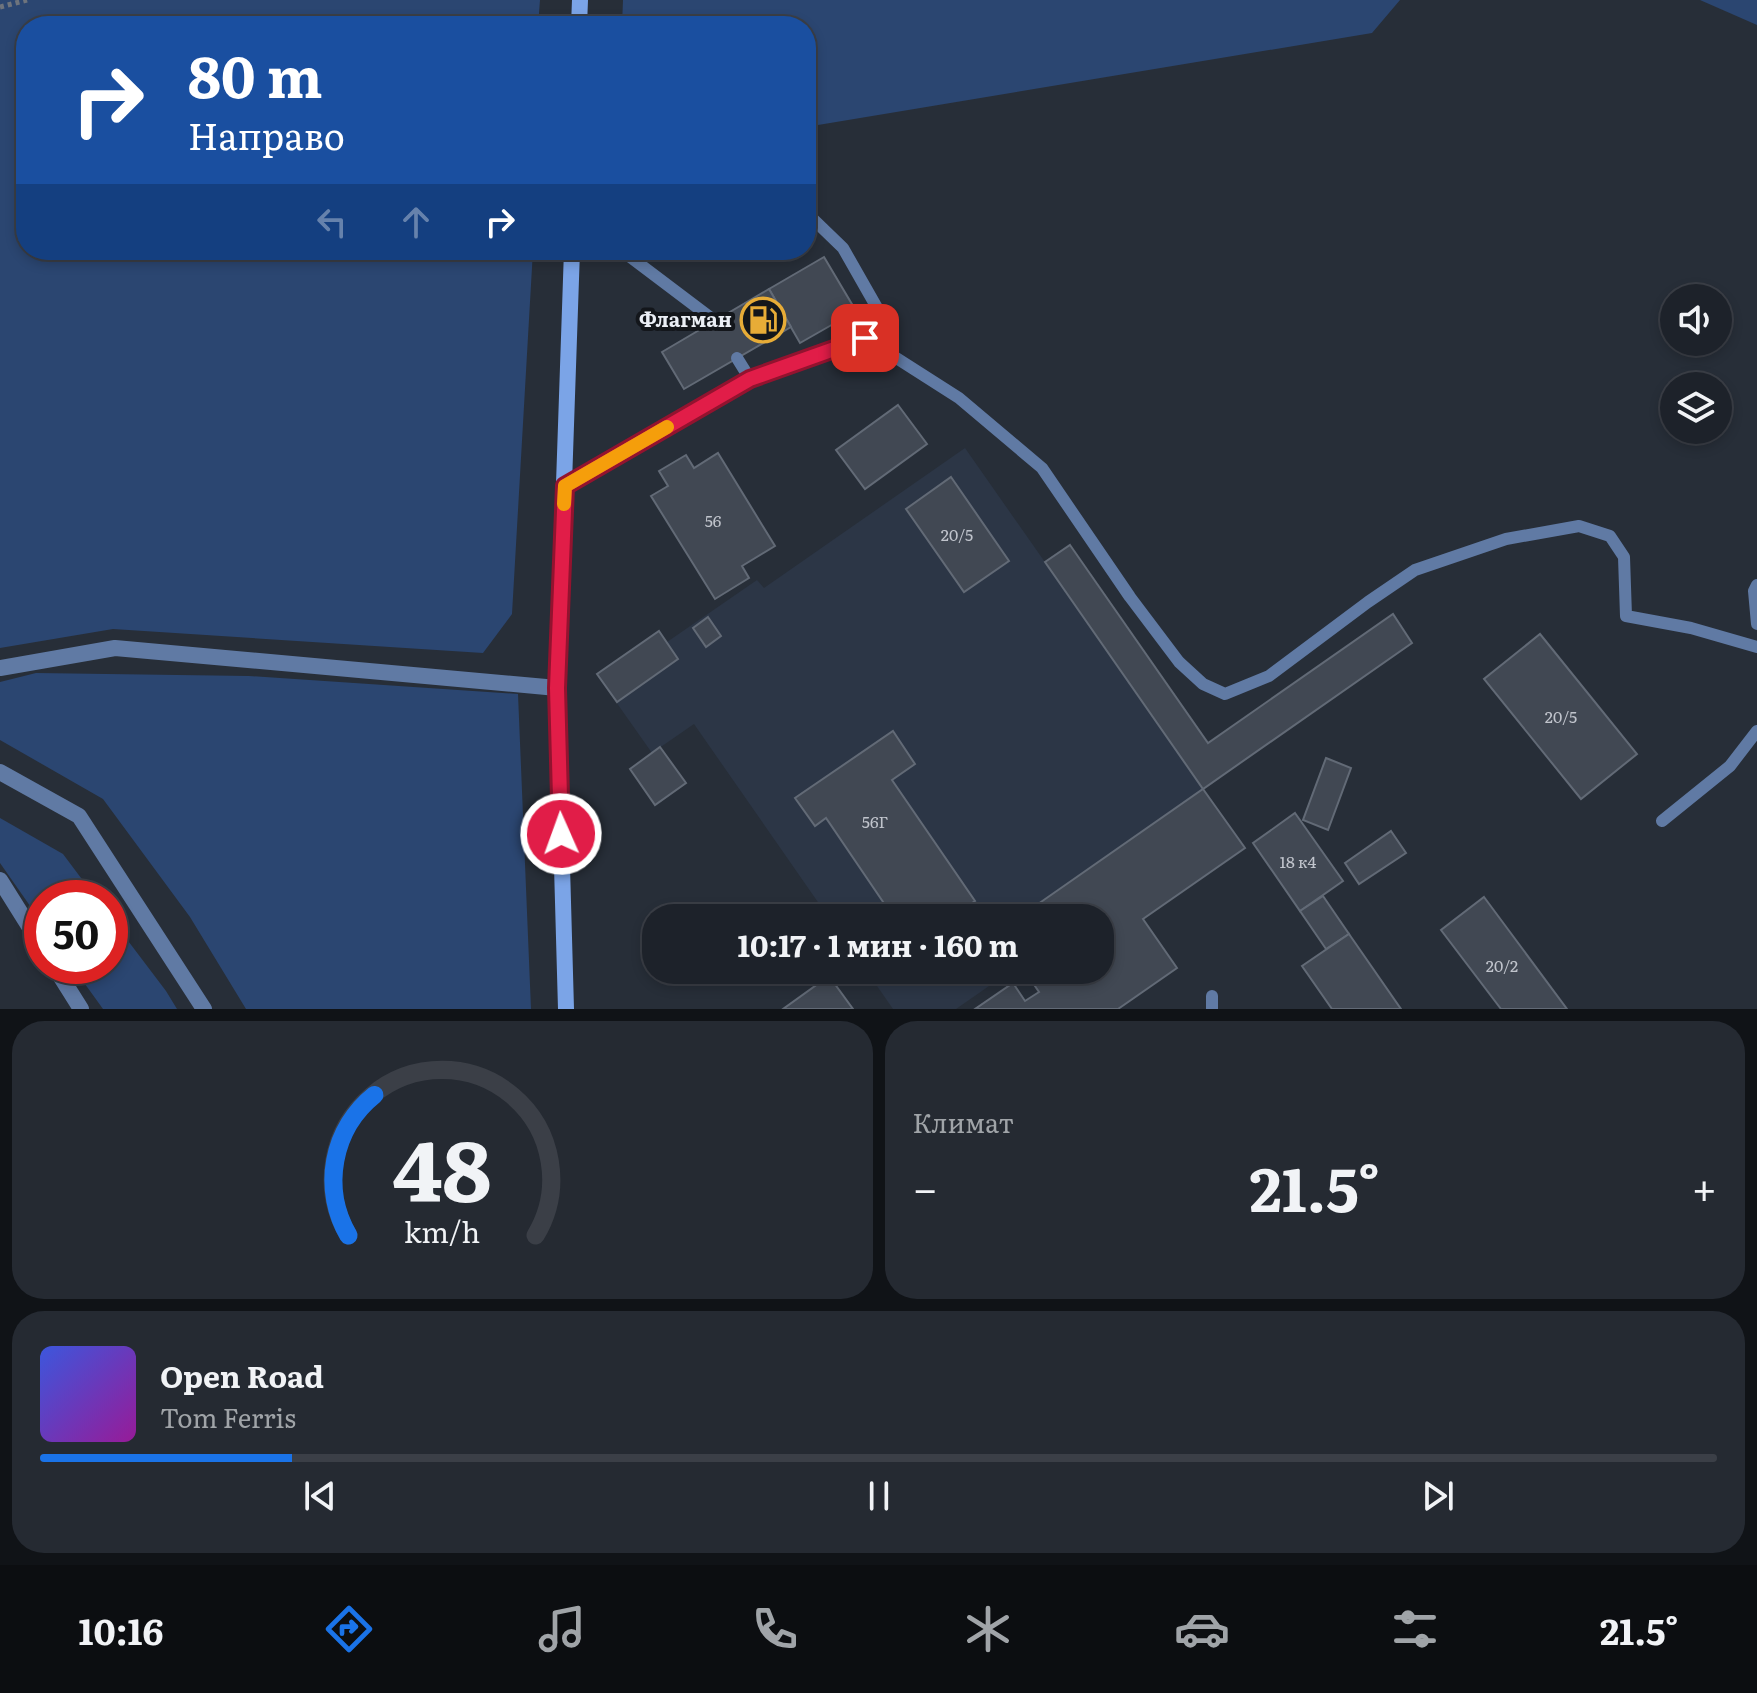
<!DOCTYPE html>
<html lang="ru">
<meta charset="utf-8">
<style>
body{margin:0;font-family:Literata,serif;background:#252a32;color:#f1f3f6;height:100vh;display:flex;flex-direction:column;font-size:30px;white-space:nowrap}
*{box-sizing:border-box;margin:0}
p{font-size:26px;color:#a0a4a8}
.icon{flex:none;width:44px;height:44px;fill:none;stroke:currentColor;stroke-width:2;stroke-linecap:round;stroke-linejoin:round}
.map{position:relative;height:1009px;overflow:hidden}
.drawer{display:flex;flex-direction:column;gap:12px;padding:12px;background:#101317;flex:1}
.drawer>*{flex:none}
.banner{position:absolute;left:16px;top:16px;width:800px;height:244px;border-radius:32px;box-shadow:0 4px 12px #0003,0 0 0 2px #3b3f47;background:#1a4fa0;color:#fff;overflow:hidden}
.fabs{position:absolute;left:1660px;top:284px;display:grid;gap:16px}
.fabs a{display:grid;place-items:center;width:72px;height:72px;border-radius:50%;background:#1d222a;box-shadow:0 4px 12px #0003,0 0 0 2px #3b3f47;font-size:40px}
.speed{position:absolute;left:24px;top:880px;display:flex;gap:16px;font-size:40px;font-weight:700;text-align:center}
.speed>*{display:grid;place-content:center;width:104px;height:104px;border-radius:50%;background:#1d222a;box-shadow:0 4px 12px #0003,0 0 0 2px #3b3f47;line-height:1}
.speed .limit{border:12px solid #d22;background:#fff;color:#111}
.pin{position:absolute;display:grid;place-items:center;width:68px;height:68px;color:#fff;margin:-34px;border-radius:16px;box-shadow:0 4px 12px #0006}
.me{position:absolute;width:88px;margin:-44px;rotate:358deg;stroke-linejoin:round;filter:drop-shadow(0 0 6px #0008)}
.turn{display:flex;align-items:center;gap:28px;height:168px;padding:0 40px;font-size:36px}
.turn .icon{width:104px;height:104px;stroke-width:2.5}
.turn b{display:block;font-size:56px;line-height:68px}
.lanes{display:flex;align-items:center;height:76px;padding:0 40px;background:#0003;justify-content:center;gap:40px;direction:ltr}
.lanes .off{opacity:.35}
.big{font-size:60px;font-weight:700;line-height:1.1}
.drawer .widget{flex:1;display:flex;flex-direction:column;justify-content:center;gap:12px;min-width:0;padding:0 28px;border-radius:32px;background:#252a32}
.drawer .dial{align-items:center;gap:0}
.dial svg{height:208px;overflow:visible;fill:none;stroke:#3b3f47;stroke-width:7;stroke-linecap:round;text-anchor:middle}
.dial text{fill:#f1f3f6;stroke:none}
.song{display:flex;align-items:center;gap:24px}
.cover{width:96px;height:96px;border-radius:12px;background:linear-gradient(135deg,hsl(230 70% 55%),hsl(300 70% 35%))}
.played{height:8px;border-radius:4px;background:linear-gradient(90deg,#1a73e8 15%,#3b3f47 15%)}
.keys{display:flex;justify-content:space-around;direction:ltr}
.heat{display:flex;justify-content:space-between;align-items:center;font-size:44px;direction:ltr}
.drawer .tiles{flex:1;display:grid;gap:12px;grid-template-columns:1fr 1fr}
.widget:last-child{grid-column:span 2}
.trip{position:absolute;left:642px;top:904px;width:472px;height:80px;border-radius:32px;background:#1d222a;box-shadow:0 4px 12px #0003,0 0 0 2px #3b3f47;font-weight:700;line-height:80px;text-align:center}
.tabs{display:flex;height:128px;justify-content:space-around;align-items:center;background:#0c0e11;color:#a0a4a8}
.tabs .icon{width:56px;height:56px}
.tabs .on{color:#1a73e8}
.tabs b{font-size:36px;color:#f1f3f6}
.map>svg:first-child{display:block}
</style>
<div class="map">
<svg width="1757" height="1009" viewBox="0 0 1757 1009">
<rect width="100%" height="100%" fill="#272e38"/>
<g fill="#2c3646">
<polygon points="965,448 1245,848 1100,949 1100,918 829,918 694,724 652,753 597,675 659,631 667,642 757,580 764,588"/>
<polygon points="866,970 1012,970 956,1009 893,1009"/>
</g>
<g fill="#2b4671">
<polygon points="0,0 540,0 538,26 26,26 26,250 533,250 512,614 483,653 113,629 0,648"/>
<polygon points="623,0 1400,0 1372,33 806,127 806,26 622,26"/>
<polygon points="1700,0 1757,0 1757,25"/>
<polygon points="36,673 249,676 518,694 531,1009 246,1009 190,917 103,799 0,740 0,682"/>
<polygon points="0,818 63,854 96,898 42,898 42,923 0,863"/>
<polygon points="110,917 166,991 177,1009 103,1009 72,966 110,966"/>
</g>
<g fill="#414853" stroke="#626a76" stroke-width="2">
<polygon points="824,257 856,311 800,343 769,289"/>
<polygon points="769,289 791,327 684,389 662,352"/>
<polygon points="898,405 927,444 865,489 836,450"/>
<polygon points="718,453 775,546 742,566 749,578 715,599 651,496 668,486 659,471 686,455 694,468"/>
<polygon points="951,477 1009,561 964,592 906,509"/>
<polygon points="1070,545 1208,743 1393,614 1412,643 1203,789 1045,562"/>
<polygon points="708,617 721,636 706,647 693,628"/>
<polygon points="659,631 678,659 617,702 597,674"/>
<polygon points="1540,634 1637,754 1581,799 1484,679"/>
<polygon points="893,731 915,764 892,780 975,901 949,918 894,918 826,818 815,826 795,798"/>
<polygon points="660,747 686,783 655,805 630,769"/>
<polygon points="1326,758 1351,768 1328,830 1303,820"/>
<polygon points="1203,789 1245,848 1143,919 1177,968 1118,1009 975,1009 1013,983 1025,1001 1039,992 1024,970 1100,970 1100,918 1018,918"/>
<polygon points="1295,813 1343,881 1300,911 1253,843"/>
<polygon points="1391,831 1406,853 1359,884 1345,863"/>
<polygon points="1323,896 1349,934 1326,949 1300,911"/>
<polygon points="1484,897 1567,1009 1501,1009 1441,930"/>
<polygon points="1349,934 1401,1009 1332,1009 1302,966"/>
<polygon points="829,976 853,1009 783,1009"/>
</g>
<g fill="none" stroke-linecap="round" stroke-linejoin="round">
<polyline stroke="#6e747d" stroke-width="5" stroke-dasharray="4 4" stroke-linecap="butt" points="0,7 27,0"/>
<g stroke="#607aa4" stroke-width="12">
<polyline points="806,219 813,219 843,248 880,313 886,351"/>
<polyline points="621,250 715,321"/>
<polyline points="750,379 865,338 959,398 1042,468 1130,597 1179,662 1203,684 1225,694 1269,676 1368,602 1415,570 1506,539 1579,526 1610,536 1624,557 1626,616 1691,628 1757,647"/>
<polyline points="565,486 750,379 737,358"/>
<polyline points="1757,585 1754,591 1757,624"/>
<polyline points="1662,821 1730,766 1757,731"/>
<polyline points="1212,1009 1212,996"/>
</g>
<g stroke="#607aa4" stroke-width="16">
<polyline points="0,668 115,648 557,688"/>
<polyline points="0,772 79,816 204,1009"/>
<polyline points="0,880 42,947"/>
<polyline points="54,966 81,1009"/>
</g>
<g stroke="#7ba4e7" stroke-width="16">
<polyline points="579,26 580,0"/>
<polyline points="566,1009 557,688 572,250"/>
</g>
</g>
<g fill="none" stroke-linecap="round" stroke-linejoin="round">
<g stroke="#92132f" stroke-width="20">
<polyline id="route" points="561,834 557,688 565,486 750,379 865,338"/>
</g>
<use href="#route" stroke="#e11d48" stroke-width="14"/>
<polyline stroke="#f59e0b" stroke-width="14" points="564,504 565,486 667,427"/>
</g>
<defs>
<g id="fuel-ring" transform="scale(2.3)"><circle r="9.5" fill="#13161b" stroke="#e7ac37" stroke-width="1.5"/><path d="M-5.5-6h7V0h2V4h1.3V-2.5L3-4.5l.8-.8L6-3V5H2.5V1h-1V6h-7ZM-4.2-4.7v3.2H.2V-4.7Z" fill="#e7ac37"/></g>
</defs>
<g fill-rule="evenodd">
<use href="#fuel-ring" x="763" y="320"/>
</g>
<g text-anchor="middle" stroke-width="8" stroke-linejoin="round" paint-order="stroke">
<g font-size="16" fill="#c0c4cc">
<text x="713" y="527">56</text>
<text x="957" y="541">20/5</text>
<text x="1561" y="723">20/5</text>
<text x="875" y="828">56Г</text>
<text x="1298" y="868">18 к4</text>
<text x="1502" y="972">20/2</text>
</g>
<g font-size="20" font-weight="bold" fill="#eaeef5" stroke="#13161b" text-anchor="end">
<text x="732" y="327">Флагман</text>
</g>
</g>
</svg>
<div class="fabs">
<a><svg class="icon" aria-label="sound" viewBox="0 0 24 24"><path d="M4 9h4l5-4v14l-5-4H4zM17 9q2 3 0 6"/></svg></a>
<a><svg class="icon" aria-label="layers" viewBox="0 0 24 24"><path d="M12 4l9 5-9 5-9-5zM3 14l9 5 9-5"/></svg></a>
</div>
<div class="speed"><div class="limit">50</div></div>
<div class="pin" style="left:865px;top:338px;background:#d93025"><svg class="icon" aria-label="arrive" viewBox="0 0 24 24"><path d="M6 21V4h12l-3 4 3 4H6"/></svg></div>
<svg class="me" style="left:561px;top:834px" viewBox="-20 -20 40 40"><circle r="17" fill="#e11d48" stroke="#fff" stroke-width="3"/><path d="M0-11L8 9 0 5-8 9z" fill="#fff"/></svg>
<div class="trip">10:17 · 1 мин · 160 m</div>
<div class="banner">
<div class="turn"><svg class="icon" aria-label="right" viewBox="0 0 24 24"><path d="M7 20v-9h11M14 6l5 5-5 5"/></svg><div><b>80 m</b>Направо</div></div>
<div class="lanes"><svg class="icon off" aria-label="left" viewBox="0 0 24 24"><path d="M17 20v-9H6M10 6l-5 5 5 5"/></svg><svg class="icon off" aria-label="ahead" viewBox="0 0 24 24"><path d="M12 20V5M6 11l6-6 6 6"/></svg><svg class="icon" aria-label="right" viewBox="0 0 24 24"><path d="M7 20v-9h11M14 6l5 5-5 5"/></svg></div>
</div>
</div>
<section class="drawer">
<div class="tiles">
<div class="widget dial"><svg viewBox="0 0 100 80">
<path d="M14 69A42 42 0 1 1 86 69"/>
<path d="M14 69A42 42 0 0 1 24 15" stroke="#1a73e8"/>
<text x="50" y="56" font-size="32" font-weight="700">48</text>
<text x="50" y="72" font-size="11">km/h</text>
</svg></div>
<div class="widget"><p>Климат</p>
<div class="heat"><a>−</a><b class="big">21.5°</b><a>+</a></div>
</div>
<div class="widget">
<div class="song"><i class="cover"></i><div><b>Open Road</b><p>Tom Ferris</p></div></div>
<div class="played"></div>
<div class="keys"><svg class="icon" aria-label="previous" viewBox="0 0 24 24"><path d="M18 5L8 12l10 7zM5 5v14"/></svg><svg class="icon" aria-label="pause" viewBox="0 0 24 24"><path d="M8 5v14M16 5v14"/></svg><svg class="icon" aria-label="next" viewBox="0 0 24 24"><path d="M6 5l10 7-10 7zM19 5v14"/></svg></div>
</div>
</div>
</section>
<nav class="tabs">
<b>10:16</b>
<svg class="icon on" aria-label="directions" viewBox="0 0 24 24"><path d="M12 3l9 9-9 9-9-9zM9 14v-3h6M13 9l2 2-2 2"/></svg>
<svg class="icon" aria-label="music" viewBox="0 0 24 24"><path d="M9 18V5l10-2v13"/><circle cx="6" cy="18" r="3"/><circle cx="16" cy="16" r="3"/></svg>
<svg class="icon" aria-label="phone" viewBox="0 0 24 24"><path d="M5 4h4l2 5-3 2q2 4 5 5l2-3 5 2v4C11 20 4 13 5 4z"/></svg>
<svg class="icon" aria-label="climate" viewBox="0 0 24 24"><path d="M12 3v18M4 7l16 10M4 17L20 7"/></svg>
<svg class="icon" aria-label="car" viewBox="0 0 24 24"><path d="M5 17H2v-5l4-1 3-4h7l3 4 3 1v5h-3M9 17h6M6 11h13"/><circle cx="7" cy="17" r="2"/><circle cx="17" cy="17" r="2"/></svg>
<svg class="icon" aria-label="filters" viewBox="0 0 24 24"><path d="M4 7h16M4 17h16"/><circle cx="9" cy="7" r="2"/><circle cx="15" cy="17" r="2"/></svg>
<b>21.5°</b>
</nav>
